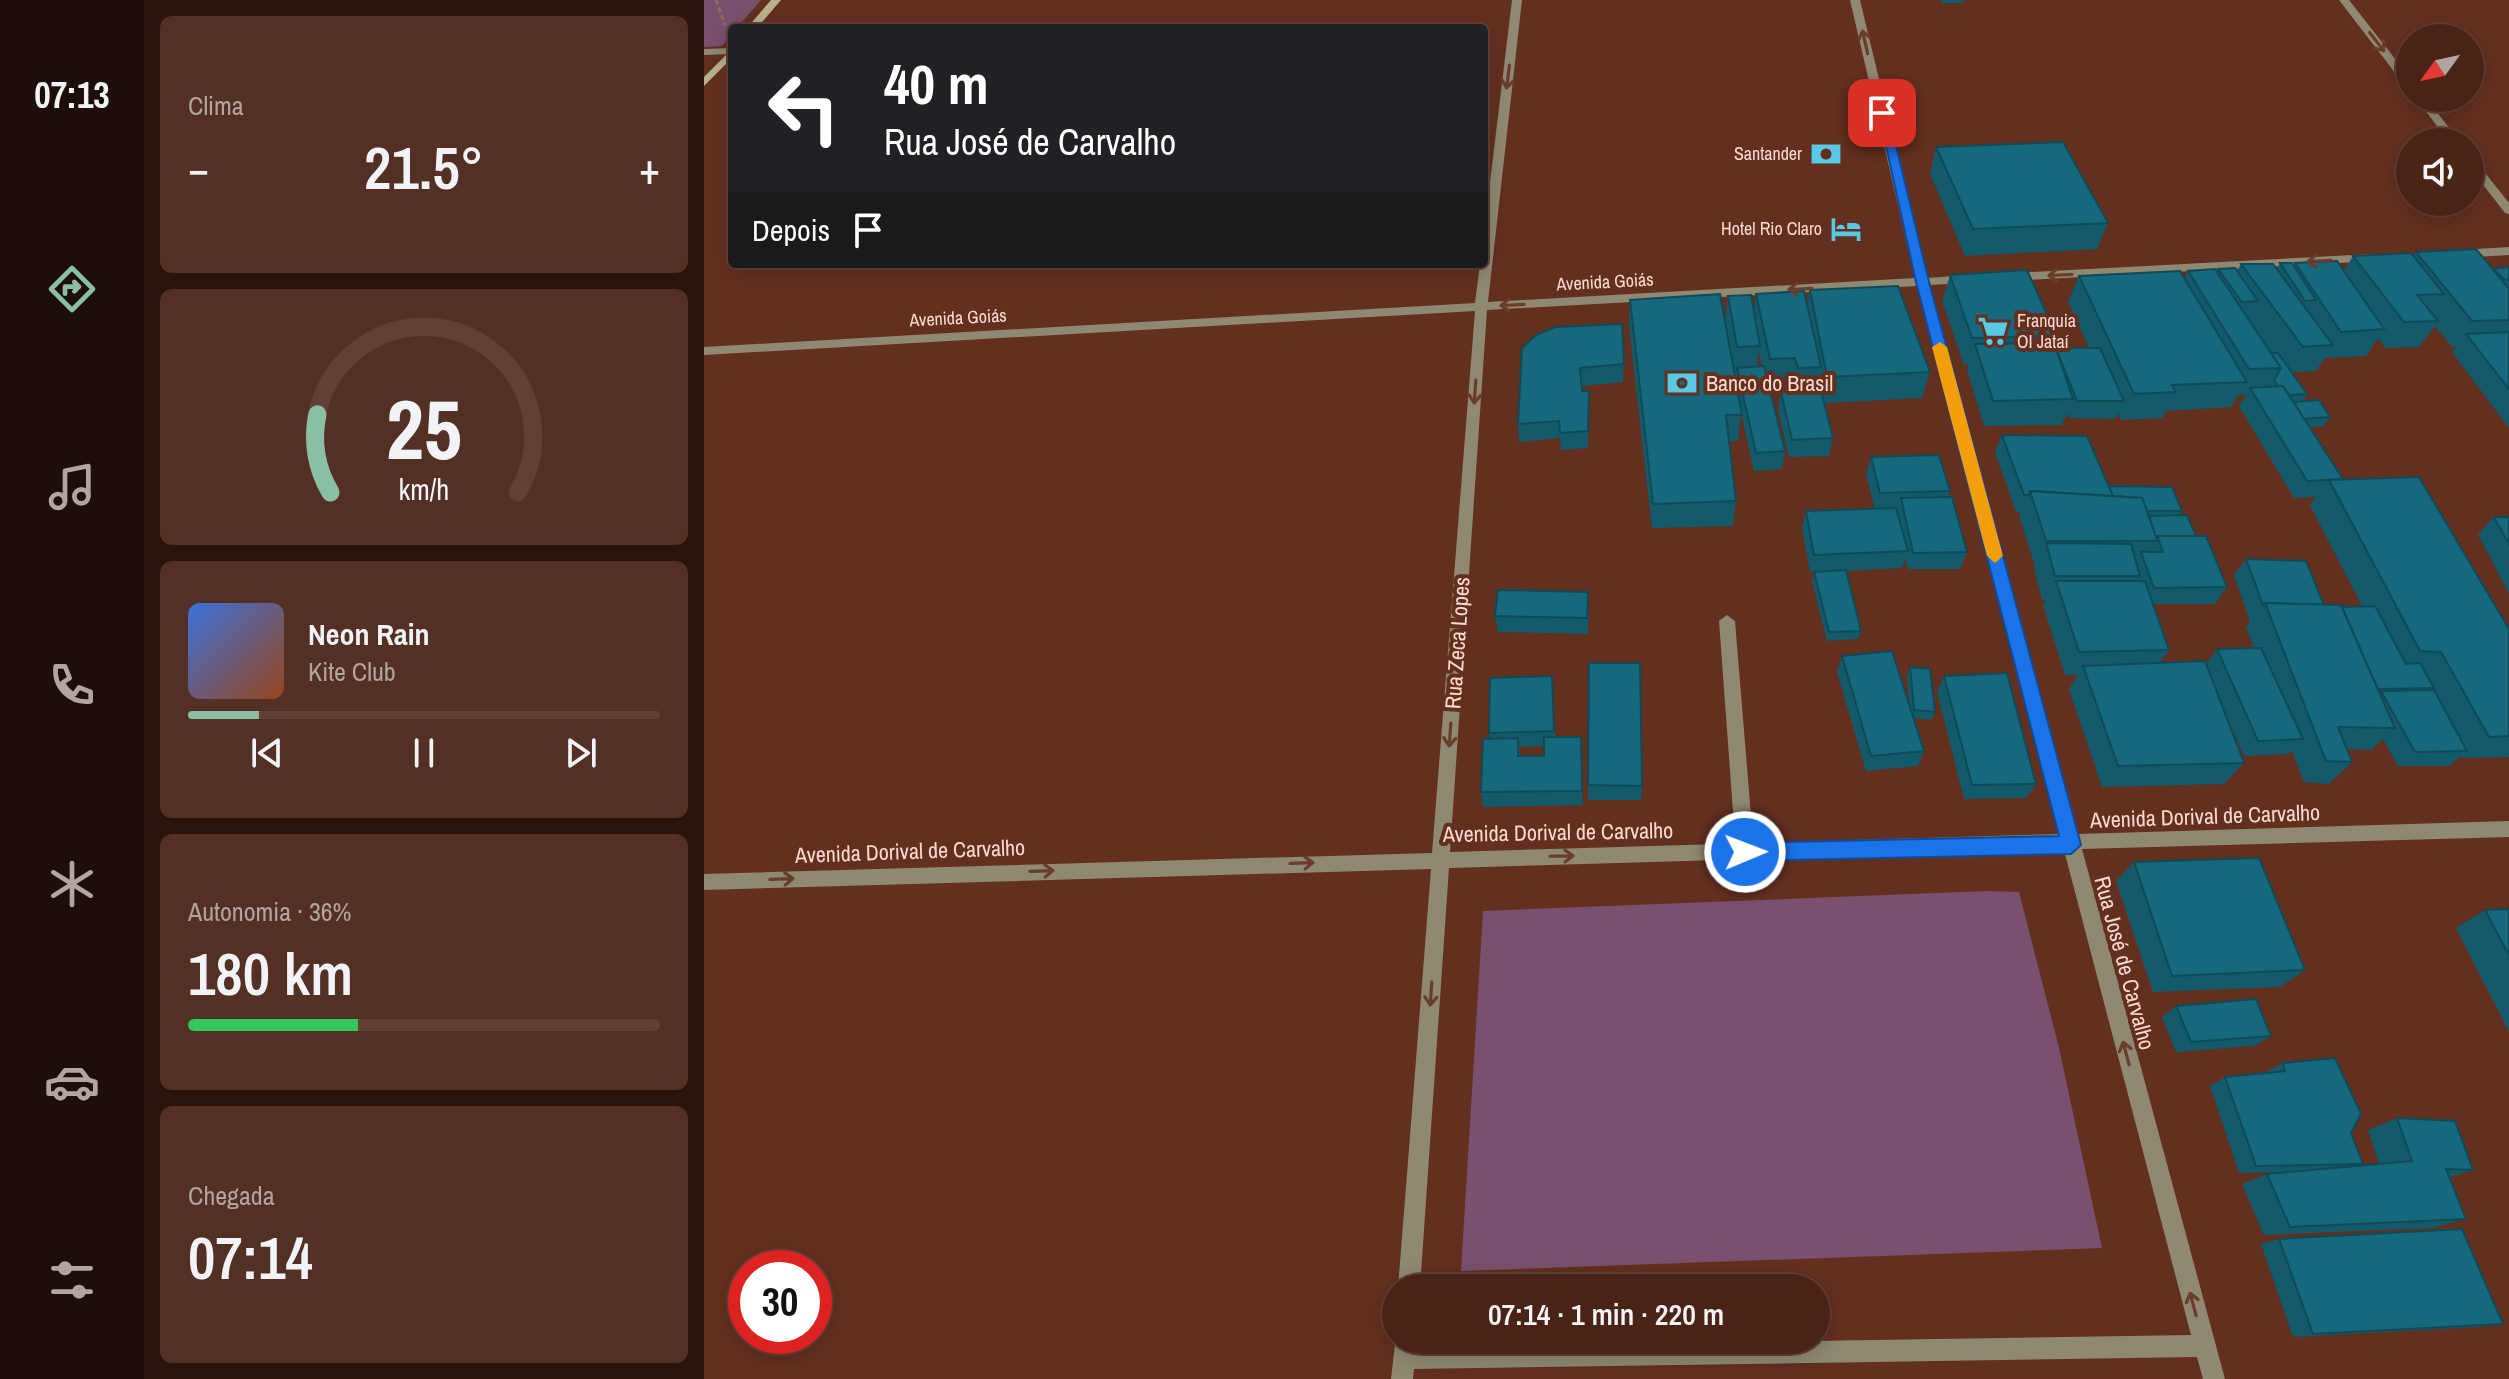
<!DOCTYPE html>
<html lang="pt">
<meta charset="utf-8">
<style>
body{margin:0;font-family:"Archivo Narrow",sans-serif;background:#542f24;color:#f1f3f6;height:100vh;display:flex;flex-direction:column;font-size:30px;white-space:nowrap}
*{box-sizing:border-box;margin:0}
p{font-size:26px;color:#b2a4a1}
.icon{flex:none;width:44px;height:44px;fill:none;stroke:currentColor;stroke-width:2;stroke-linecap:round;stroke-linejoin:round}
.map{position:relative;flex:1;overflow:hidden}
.sheet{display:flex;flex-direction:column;gap:16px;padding:16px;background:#29130d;width:560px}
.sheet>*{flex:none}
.guide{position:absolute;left:24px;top:24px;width:760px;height:244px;border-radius:8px;box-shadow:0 4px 20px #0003,0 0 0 2px #614036;background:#202124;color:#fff;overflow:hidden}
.needle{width:52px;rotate:237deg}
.fabs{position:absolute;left:1692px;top:24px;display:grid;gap:16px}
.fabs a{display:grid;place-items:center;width:88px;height:88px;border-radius:50%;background:#4a2317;box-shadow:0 4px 20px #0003,0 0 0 2px #614036;font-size:40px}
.speed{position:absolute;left:24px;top:1250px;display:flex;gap:16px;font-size:40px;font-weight:700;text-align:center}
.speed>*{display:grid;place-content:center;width:104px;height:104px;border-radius:50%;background:#4a2317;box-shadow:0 4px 20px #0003,0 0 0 2px #614036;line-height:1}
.speed .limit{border:12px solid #d22;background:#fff;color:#111}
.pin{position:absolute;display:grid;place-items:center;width:68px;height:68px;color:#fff;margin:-34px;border-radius:16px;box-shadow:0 4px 12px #0006}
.me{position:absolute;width:88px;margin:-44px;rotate:89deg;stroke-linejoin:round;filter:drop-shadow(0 0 6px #0008)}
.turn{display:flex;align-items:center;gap:28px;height:168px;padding:0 24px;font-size:36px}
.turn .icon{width:104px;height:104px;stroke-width:2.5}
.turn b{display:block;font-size:56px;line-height:68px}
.then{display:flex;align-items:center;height:76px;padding:0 24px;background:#0003;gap:16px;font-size:30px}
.big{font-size:60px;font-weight:600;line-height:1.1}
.sheet .card{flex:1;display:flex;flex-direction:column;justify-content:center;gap:12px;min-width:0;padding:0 28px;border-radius:12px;background:#542f24}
.sheet .dial{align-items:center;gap:0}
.dial svg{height:208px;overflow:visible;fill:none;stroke:#614036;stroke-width:7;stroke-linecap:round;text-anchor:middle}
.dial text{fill:#f1f3f6;stroke:none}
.song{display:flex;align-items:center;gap:24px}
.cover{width:96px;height:96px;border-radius:12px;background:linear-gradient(135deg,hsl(220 70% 55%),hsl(20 70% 35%))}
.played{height:8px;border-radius:4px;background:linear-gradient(90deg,#8abfa5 15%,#614036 15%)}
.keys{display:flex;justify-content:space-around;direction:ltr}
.heat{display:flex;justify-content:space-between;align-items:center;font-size:44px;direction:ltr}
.charge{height:12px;border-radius:6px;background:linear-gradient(90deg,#34c759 36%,#614036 0)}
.trip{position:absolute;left:678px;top:1274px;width:448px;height:80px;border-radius:40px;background:#4a2317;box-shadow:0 4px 20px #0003,0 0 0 2px #614036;font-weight:600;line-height:80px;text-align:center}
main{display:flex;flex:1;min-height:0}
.dock{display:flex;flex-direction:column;width:144px;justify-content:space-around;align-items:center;background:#1e0e09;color:#b2a4a1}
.dock .icon{width:56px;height:56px}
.dock .selected{color:#8abfa5}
.dock b{font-size:36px;color:#f1f3f6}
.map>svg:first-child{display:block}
</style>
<main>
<nav class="dock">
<b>07:13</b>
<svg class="icon selected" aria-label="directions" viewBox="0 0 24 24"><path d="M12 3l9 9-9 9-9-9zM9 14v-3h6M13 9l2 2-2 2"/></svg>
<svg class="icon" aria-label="music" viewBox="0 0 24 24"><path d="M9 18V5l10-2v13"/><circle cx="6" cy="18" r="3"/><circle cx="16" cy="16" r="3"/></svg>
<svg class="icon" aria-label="phone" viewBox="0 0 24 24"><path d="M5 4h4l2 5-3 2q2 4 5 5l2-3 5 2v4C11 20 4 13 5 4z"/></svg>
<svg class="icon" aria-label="climate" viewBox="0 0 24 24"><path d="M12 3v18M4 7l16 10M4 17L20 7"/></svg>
<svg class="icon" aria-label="car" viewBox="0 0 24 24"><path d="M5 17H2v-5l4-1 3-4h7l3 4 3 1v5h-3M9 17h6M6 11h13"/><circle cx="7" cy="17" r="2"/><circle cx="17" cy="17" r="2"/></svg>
<svg class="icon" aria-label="filters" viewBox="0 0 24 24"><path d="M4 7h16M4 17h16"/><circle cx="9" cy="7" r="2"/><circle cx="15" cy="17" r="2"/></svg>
</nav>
<section class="sheet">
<div class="card"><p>Clima</p>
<div class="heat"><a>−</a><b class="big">21.5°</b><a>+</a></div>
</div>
<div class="card dial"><svg viewBox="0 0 100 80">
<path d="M14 69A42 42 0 1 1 86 69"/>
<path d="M14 69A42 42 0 0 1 9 39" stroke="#8abfa5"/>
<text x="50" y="56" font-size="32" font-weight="700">25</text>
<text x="50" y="72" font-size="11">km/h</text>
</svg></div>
<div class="card">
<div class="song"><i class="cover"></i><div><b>Neon Rain</b><p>Kite Club</p></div></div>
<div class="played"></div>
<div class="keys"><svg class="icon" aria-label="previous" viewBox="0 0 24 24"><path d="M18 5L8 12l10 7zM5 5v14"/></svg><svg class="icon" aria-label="pause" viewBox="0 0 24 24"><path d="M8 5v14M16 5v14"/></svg><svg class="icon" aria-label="next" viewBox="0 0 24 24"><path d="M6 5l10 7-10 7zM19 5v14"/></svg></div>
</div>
<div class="card"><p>Autonomia · 36%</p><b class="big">180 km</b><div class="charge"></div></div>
<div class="card"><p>Chegada</p><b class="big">07:14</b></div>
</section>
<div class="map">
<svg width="1805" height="1379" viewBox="0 0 1805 1379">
<rect width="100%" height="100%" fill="#632f1f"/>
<g fill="#79516e">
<polygon points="0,0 57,0 33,28 28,28 28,34 18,46 0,47"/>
<polygon points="1283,891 1315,892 1355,1048 1398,1248 757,1271 779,911"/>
</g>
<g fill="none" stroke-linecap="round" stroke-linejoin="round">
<polyline stroke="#986a5c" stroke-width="3" stroke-dasharray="5 3" stroke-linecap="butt" points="12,0 21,25"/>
<polygon fill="#8e8970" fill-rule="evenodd" points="1023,615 1031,621 1050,852 1047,858 1041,860 1035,858 1032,852 1015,621"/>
<g fill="#8e8970" fill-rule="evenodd">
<path d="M808 0H818L784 302 1211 278 1146 0H1156L1223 278 1264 275 1270 279 1264 283 1225 285 1374 834 1805 821V837L1378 849 1521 1379H1499L1493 1357 710 1369 709 1379H687L692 1335V1340H712V1347L1487 1335 1360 850 745 868 716 1288H694L727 869 0 890V874L728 853 771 311 0 355V347L771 303 776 264H780V232ZM1213 286 1356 834 746 852 783 310Z"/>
<polygon points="1635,0 1645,0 1706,78 1706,88 1702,87"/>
<polygon points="28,48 28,54 0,55 0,49"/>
<polygon points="1712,98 1722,98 1756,142 1745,142"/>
<polygon points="1766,158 1770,159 1805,203 1805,214 1801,213 1766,168"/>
<polygon points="1805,247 1805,255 1755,258 1749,254 1755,250"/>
<polygon points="1668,254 1674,258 1672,261 1307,281 1301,277 1307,273"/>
</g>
<g fill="#b9b18a" fill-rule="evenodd">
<polygon points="67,0 77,0 53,28 43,28"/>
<polygon points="28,49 28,58 0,86 0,77"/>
</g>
</g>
<g fill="#135a6b" fill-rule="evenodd">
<polygon points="1237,0 1259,0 1259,3 1238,3"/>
<polygon points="1232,147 1404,223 1393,249 1261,256 1226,174"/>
<polygon points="1712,252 1788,269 1805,267 1805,428 1748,352 1752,347 1748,347 1731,326 1715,347 1682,348 1674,338 1662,356 1621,358 1612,371 1588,372 1603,394 1598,402 1626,417 1620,426 1606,427 1639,479 1805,629 1805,757 1758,758 1757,756 1745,766 1694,766 1679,739 1667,750 1643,749 1648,762 1625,784 1600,782 1588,751 1584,754 1540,756 1514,696 1540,763 1520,784 1398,787 1365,689 1374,675 1361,675 1339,605 1342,600 1338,600 1330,568 1331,566 1315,516 1317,512 1312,512 1291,452 1298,435 1405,486 1478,511 1475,515 1492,536 1523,587 1511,604 1449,604 1465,650 1455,663 1502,664 1513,649 1550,648 1542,627 1546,622 1530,575 1542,559 1620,605 1638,607 1658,606 1606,505 1612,497 1590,498 1535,406 1542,395 1534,395 1527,407 1462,411 1458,418 1417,420 1414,413 1411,419 1365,418 1363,413 1358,425 1280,426 1263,370 1265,364 1260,365 1238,301 1246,275 1353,336 1350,343 1352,349 1385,348 1364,302 1375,276 1481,279 1484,271 1513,271 1514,269 1533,271 1537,264 1573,269 1576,263 1590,266 1591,263 1640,271 1649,256 1710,256"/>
<path d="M1106 290 1226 372 1218 398 1120 403 1129 438 1125 456 1085 457 1074 409 1077 392 1089 391 1086 384 1064 385 1081 451 1078 469 1050 471 1037 413 1034 441H1025L1032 501 1029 526 948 528 925 326 926 300 1027 359 1021 322 1024 296 1050 311 1052 294 1103 305ZM1055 352 1058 366 1053 367Z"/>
<polygon points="818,348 920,364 919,382 878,386 878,391 885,391 884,448 857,450 856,438 815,442 814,424"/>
<polygon points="1167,457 1246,491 1244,497 1263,552 1256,569 1204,569 1201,559 1198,568 1142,571 1157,631 1154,639 1123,641 1108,581 1110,572 1136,571 1106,572 1098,528 1102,511 1171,509 1162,475"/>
<polygon points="1790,517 1805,517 1805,594 1774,534"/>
<polygon points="885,608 884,634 794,632 791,616"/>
<polygon points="1138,656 1206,706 1203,676 1206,667 1231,712 1227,720 1210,718 1220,751 1214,766 1162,771 1133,672"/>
<polygon points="1240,676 1332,784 1322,798 1260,799 1233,692"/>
<path d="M849 692 851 737H877L879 805 779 807 777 792 786 739 785 733ZM840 746V756H816L815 747Z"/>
<polygon points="884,785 938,786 937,800 884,800"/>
<polygon points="1430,862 1601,970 1576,987 1449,992 1412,881"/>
<polygon points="1805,909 1805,1032 1752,928 1781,910"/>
<polygon points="1472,1006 1567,1036 1550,1046 1472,1052 1458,1017"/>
<polygon points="1579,1063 1647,1133 1659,1164 1651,1166 1675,1164 1664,1130 1693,1118 1769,1170 1746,1177 1762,1219 1729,1228 1560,1235 1538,1184 1563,1174 1586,1172 1535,1173 1506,1086 1521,1077 1562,1072"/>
<polygon points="1575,1239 1799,1324 1774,1327 1589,1337 1557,1244"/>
</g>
<g fill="#16697c" stroke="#0f4a57" stroke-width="2">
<polygon points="1359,142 1404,223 1269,229 1232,147"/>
<polygon points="1772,249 1805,289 1805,320 1768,321 1712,252"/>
<polygon points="1707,253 1740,294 1713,295 1734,321 1700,322 1649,256"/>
<polygon points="1633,261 1680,329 1637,332 1591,263"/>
<polygon points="1576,263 1588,263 1612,300 1601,301"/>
<polygon points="1537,264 1569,264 1629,345 1599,347"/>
<polygon points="1805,267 1805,280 1800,279 1789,269"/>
<polygon points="1531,268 1554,301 1538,302 1514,269"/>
<polygon points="1511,269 1577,368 1545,369 1484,271"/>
<polygon points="1323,270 1353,336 1268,338 1246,275"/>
<polygon points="1476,271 1543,382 1468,385 1472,392 1430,394 1375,276"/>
<polygon points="1194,286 1226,372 1123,377 1106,290"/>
<polygon points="1100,291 1117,367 1094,368 1091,358 1066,359 1052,294"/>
<polygon points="1016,294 1038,415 1022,415 1032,501 949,504 926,300"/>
<polygon points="1047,295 1056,346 1033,347 1024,296"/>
<polygon points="918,324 920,364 876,368 878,391 885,391 884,431 856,433 855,421 814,424 818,348 832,335 852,327"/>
<polygon points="1805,332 1805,389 1762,334"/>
<polygon points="1350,343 1369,399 1289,401 1271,344"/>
<polygon points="1352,348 1396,348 1420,401 1373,401"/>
<polygon points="1567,353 1574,353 1603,394 1585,395 1579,386 1574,386 1570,380 1577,368"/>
<polygon points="1060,366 1081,451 1052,453 1033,368"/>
<polygon points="1115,383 1129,438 1088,440 1077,392 1098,390 1096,384"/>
<polygon points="1579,386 1639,479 1603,481 1546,388"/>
<polygon points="1615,400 1626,417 1600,419 1590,402"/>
<polygon points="1298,435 1383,436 1409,496 1326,491 1325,495 1320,495"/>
<polygon points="1235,455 1246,491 1176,493 1167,457"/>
<polygon points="1715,477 1805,629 1805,736 1785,737 1737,652 1716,651 1625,480"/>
<polygon points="1405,486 1468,487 1478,511 1443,511 1438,498 1409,496"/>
<polygon points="1326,491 1438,498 1454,541 1342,541"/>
<polygon points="1248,497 1263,552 1209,553 1197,498"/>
<polygon points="1192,508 1204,551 1110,555 1102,511"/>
<polygon points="1483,515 1492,536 1452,537 1445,516"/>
<polygon points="1790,517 1805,517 1805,544"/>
<polygon points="1453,536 1502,536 1523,587 1450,588 1437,552 1459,552"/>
<polygon points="1342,543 1427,544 1436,576 1351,576"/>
<polygon points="1542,559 1602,561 1620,605 1561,603 1559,605"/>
<polygon points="1142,570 1157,631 1125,632 1110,572"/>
<polygon points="1352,581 1441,581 1465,650 1375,652"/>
<polygon points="794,590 884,592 883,618 791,616"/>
<polygon points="1561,603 1637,605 1691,728 1634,727 1648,762 1622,761"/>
<polygon points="1671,606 1702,664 1716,663 1730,688 1674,689 1638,607"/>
<polygon points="1557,648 1599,739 1554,741 1513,649"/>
<polygon points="1188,651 1220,751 1167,756 1138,656"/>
<polygon points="1501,661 1540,763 1414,766 1379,666"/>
<polygon points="885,663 936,663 938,786 884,785"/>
<polygon points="1206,667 1226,669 1231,712 1210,710"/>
<polygon points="1303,673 1332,784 1268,785 1240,676"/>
<polygon points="848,676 850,731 785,733 786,678"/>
<polygon points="1730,690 1763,751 1711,752 1677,691"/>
<polygon points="840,737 877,737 878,791 777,792 779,739 814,738 814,756 840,756"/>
<polygon points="1555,858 1601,970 1468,976 1430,862"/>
<polygon points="1805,909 1805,955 1781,910"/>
<polygon points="1552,999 1567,1036 1487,1042 1472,1006"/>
<polygon points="1631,1058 1657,1114 1647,1133 1659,1164 1552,1166 1521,1077 1581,1071 1579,1063"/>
<polygon points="1693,1118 1751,1121 1769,1170 1742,1169 1762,1219 1586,1227 1563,1174 1708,1161"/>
<polygon points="1758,1229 1799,1324 1609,1334 1575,1239"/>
</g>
<defs><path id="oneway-shaft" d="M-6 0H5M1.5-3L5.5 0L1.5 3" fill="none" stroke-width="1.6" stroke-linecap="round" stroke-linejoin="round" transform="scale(2)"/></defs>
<g stroke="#693c2b">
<use href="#oneway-shaft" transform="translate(1161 42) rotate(-103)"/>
<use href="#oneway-shaft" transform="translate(1673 42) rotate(52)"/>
<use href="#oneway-shaft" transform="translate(804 77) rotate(97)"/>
<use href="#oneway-shaft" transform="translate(1615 261) rotate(177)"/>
<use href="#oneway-shaft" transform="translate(1356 275) rotate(177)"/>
<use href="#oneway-shaft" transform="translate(1096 289) rotate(177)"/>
<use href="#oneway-shaft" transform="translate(808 305) rotate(177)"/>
<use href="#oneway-shaft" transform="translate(771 392) rotate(94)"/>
<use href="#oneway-shaft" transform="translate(746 735) rotate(94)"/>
<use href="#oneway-shaft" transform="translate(858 856) rotate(-1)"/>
<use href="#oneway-shaft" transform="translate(598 863) rotate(-2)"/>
<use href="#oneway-shaft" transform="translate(338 871) rotate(-2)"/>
<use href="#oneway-shaft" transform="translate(78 879) rotate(-2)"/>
<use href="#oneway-shaft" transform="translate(727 994) rotate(94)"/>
<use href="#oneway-shaft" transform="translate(1422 1053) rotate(-105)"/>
<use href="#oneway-shaft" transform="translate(1489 1304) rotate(-105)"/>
</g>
<polygon fill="#1a73e8" stroke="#114b97" stroke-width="2" points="1174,110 1184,113 1225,282 1377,845 1367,854 1041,861 1031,852 1041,843 1355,836 1212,282"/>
<polygon fill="#f59e0b" points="1236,342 1243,347 1299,556 1291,563 1283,556 1228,347"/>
<defs>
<g id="bank-bare" transform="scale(2.4)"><path d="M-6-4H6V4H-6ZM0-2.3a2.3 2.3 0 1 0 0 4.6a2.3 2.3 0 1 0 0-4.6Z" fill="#59c8e5" stroke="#632f1f" stroke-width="2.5" paint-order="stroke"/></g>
<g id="hotel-bare" transform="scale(2.4)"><path d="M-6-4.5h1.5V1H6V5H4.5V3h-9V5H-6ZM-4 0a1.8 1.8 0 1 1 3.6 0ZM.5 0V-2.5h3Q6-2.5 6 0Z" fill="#59c8e5" stroke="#632f1f" stroke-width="2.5" paint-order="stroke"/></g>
<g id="supermarket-bare" transform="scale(2.4)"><path d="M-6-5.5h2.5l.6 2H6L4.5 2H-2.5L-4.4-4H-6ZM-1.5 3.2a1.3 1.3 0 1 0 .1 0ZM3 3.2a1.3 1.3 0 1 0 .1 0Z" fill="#59c8e5" stroke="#632f1f" stroke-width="2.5" paint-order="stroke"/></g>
</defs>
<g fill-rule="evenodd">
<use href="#bank-bare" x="1122" y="154"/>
<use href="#hotel-bare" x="1142" y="229"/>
<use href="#supermarket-bare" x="1289" y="331"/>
<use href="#bank-bare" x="978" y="383"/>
</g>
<g text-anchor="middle" stroke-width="8" stroke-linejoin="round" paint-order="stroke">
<g font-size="18" fill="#fbd9cf" stroke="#632f1f" text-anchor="end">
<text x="1098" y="160">Santander</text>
<text x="1118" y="235">Hotel Rio Claro</text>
<text x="1313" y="327" text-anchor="start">Franquia<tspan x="1313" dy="21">OI Jataí</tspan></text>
</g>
<g font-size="18" fill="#fbd9cf" stroke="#632f1f">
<text transform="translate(901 282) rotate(-3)" y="6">Avenida Goiás</text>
<text transform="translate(254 318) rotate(-3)" y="6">Avenida Goiás</text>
</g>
<g font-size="22" fill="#fbd9cf" stroke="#632f1f" text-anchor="start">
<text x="1002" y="391">Banco do Brasil</text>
</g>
<g font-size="22" fill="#fbd9cf" stroke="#632f1f">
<text transform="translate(753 643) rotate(-86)" y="8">Rua Zeca Lopes</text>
<text transform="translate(1501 816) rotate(-2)" y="8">Avenida Dorival de Carvalho</text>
<text transform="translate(854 832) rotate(-1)" y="8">Avenida Dorival de Carvalho</text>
<text transform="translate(206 851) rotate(-2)" y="8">Avenida Dorival de Carvalho</text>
<text transform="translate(1421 963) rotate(75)" y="8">Rua José de Carvalho</text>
</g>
</g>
</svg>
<div class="fabs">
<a><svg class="needle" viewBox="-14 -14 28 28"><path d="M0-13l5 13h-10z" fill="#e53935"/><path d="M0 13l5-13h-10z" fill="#b2a4a1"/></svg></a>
<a><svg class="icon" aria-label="sound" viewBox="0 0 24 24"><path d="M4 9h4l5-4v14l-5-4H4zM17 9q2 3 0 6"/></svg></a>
</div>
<div class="speed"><div class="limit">30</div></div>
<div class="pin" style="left:1178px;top:113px;background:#d93025"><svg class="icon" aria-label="arrive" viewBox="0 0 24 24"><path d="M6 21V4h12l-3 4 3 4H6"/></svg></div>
<svg class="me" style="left:1041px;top:852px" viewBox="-20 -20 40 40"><circle r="17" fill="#1a73e8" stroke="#fff" stroke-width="3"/><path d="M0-11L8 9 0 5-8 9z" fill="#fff"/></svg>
<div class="trip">07:14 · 1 min · 220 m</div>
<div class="guide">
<div class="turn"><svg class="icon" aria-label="left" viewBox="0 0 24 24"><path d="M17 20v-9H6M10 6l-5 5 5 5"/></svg><div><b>40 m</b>Rua José de Carvalho</div></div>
<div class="then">Depois<svg class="icon" aria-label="arrive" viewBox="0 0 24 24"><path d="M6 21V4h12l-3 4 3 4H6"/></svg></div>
</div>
</div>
</main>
